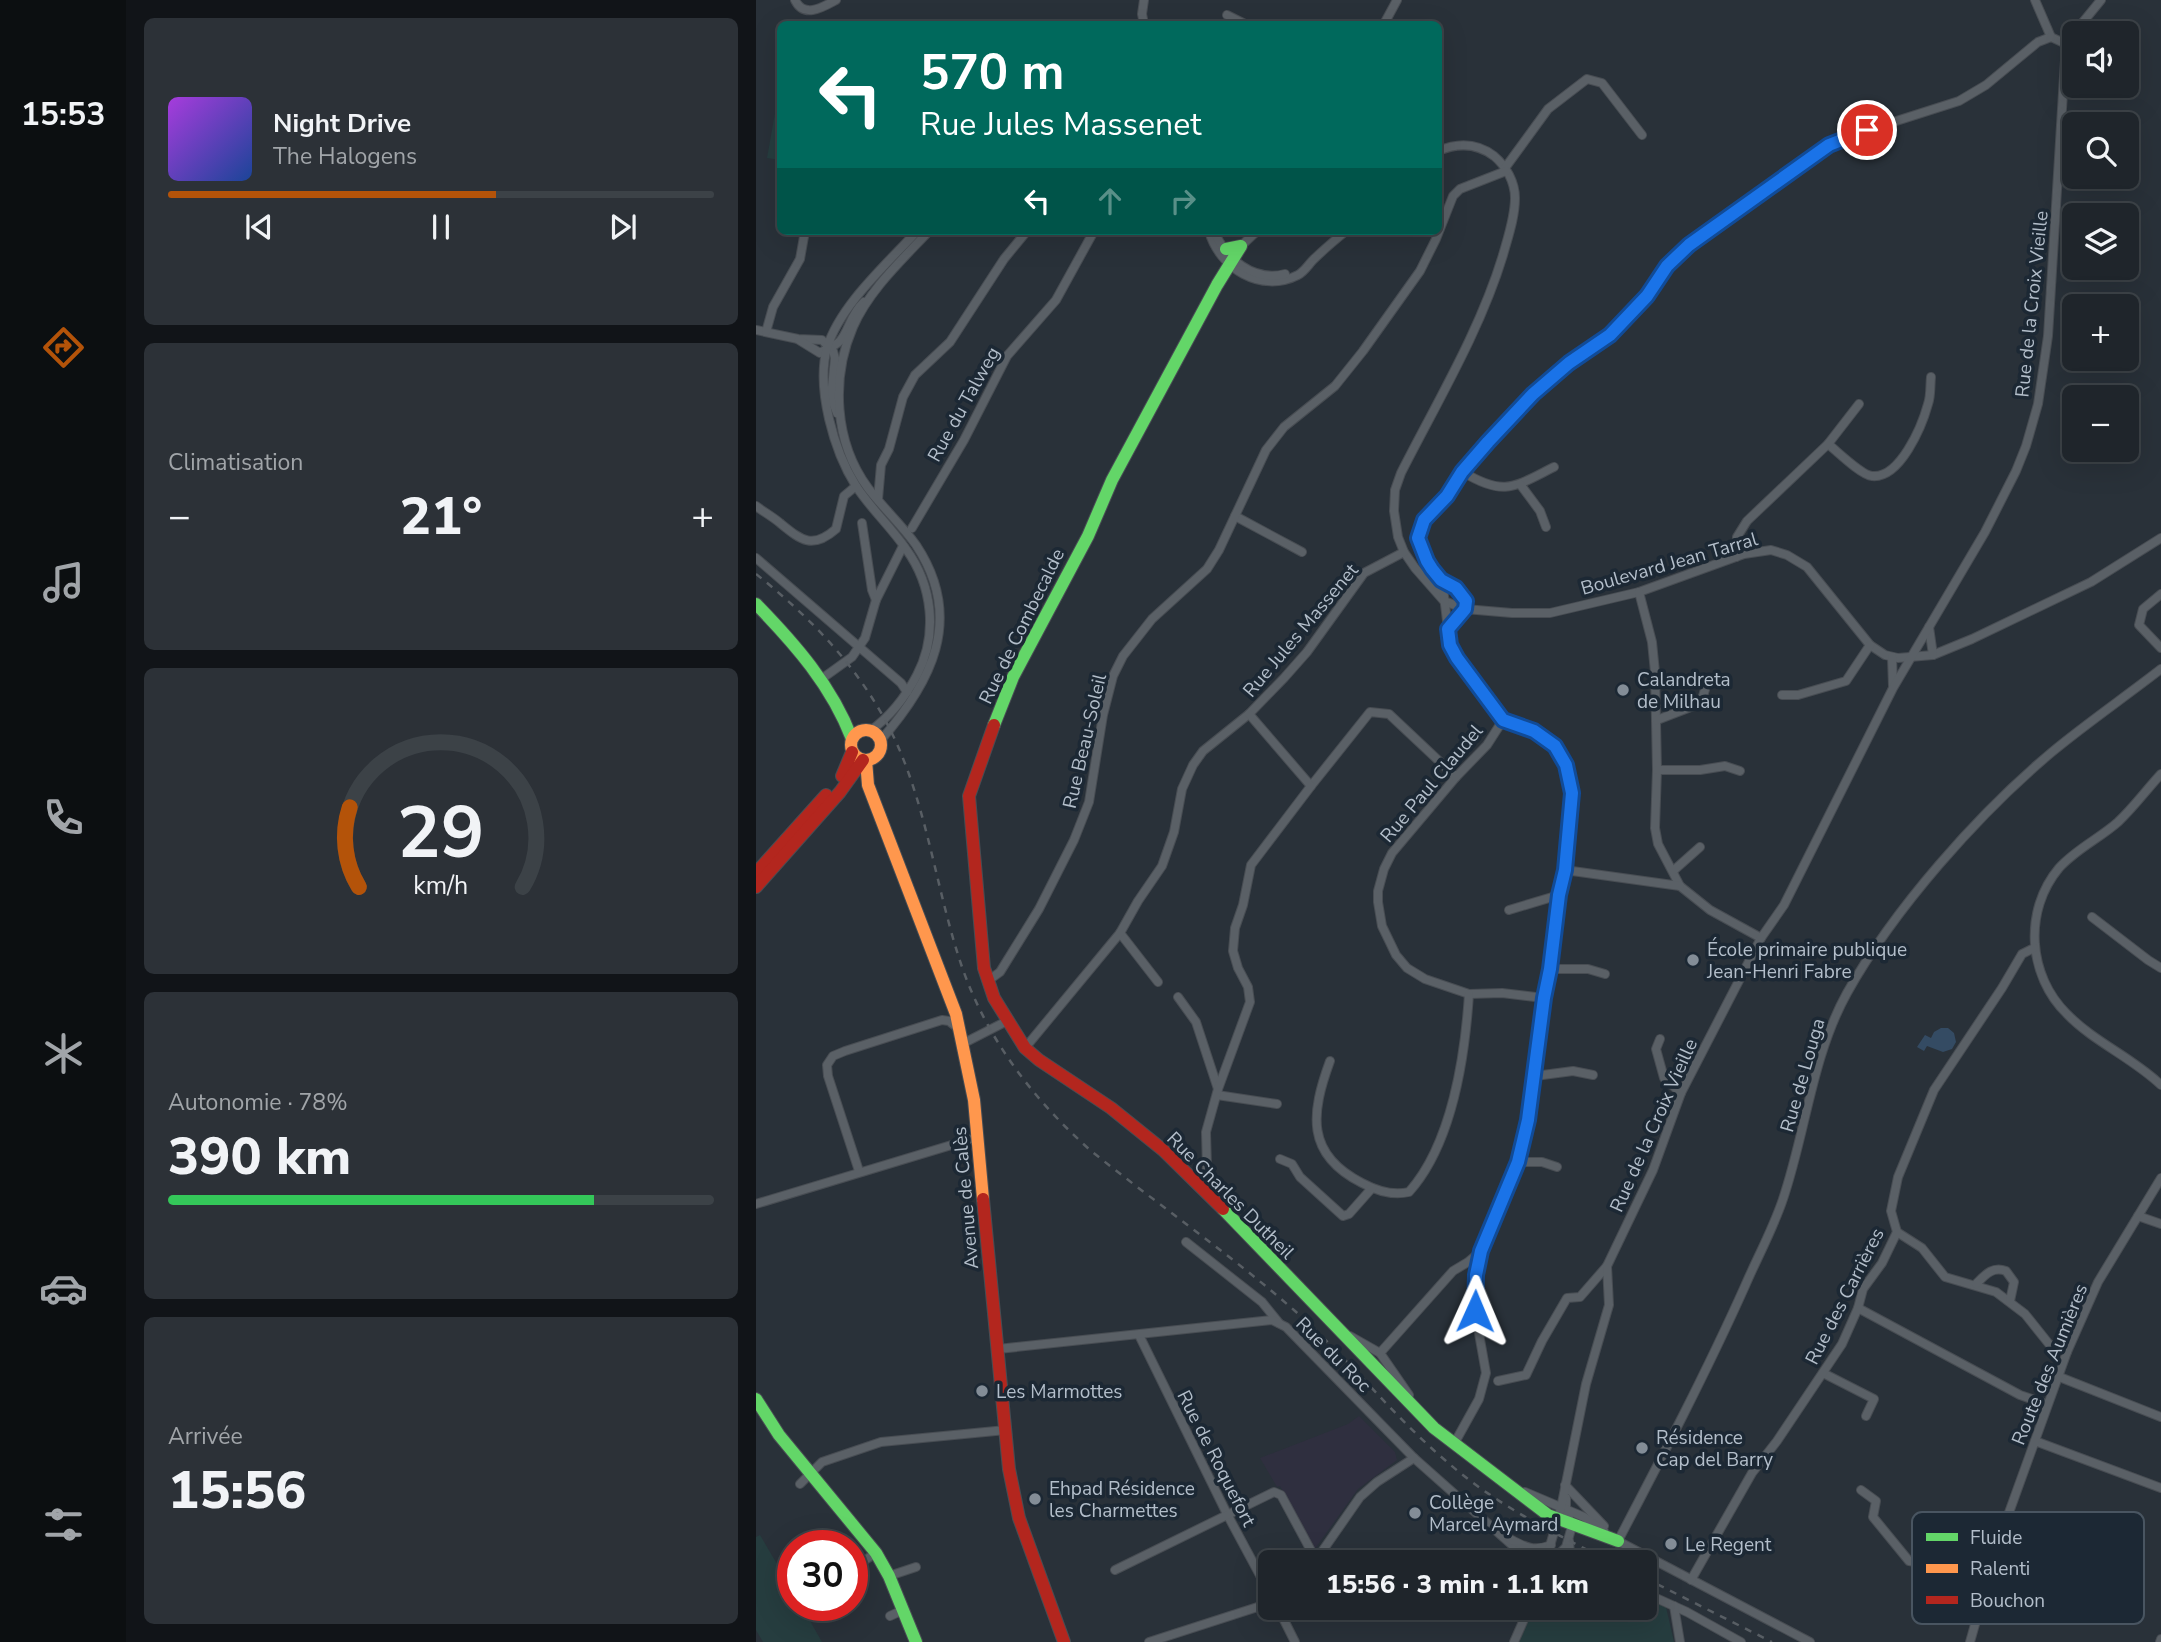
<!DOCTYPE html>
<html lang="fr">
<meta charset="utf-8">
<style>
body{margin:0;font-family:"Nunito Sans",sans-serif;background:#2c3137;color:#f1f3f6;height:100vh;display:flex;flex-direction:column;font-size:26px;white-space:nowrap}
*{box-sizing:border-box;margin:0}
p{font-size:23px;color:#a1a5a9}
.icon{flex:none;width:38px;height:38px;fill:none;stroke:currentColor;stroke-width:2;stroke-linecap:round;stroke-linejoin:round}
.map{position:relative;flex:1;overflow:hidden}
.side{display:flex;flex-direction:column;gap:18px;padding:18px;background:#111418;width:630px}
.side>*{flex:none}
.hud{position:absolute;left:21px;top:21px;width:665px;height:214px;border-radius:10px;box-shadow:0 7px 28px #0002,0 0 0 2px #3c4247;background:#00695c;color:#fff;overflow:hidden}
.fabs{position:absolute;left:1306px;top:21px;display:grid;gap:14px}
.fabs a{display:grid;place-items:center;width:77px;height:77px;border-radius:10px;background:#1f252b;box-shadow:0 7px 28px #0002,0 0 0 2px #3c4247;font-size:35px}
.speed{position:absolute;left:21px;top:1530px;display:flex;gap:14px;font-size:35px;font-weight:700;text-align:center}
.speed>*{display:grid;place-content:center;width:91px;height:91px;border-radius:50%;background:#1f252b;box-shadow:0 7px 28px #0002,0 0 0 2px #3c4247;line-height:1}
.speed .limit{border:10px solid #d22;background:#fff;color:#111}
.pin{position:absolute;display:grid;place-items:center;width:60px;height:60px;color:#fff;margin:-30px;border:4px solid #fff;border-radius:50%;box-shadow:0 2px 7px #0007}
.me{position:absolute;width:77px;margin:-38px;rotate:1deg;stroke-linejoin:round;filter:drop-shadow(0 0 5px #0008)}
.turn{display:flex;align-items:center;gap:24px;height:147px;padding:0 28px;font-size:32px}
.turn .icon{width:91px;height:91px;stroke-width:2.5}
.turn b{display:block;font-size:49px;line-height:60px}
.lanes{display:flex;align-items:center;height:66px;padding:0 28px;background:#0003;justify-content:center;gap:35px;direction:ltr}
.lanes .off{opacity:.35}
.big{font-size:52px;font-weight:800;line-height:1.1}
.side .tile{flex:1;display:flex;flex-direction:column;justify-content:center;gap:10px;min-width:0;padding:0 24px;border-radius:10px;background:#2c3137}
.side .dial{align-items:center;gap:0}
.dial svg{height:182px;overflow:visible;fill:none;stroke:#3c4247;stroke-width:7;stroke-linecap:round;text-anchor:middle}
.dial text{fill:#f1f3f6;stroke:none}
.song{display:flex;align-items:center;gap:21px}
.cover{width:84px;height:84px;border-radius:10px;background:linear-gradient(135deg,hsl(280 70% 55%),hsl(220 70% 35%))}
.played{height:7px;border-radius:4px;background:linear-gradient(90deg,#b45309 60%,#3c4247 60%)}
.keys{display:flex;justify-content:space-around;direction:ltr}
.heat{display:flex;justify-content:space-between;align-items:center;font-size:38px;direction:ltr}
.charge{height:10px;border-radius:5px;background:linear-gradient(90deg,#34c759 78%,#3c4247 0)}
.trip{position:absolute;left:502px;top:1550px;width:399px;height:70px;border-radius:10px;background:#1f252b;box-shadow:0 7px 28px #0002,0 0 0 2px #3c4247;font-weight:800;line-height:70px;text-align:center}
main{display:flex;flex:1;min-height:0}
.tab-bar{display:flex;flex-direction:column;width:126px;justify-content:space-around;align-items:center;background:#0c0f11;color:#a1a5a9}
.tab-bar .icon{width:49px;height:49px}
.tab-bar .selected{color:#b45309}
.tab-bar b{font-size:32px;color:#f1f3f6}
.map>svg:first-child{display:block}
</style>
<main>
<nav class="tab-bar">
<b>15:53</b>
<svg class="icon selected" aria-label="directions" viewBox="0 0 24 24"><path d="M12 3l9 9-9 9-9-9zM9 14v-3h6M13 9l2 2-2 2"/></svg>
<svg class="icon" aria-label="music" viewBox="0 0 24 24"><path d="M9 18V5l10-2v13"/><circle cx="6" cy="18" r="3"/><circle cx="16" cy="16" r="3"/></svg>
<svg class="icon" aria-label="phone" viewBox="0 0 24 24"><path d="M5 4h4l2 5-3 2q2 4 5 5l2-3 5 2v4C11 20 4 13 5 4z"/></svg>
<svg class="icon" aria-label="climate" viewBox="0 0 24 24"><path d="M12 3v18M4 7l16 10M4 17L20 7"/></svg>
<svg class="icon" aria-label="car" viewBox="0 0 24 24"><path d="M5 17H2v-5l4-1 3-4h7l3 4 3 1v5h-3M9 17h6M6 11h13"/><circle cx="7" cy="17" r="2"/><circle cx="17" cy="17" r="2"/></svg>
<svg class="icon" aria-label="filters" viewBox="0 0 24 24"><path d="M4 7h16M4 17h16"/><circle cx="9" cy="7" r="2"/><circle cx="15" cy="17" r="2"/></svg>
</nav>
<section class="side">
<div class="tile">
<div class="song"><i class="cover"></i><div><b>Night Drive</b><p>The Halogens</p></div></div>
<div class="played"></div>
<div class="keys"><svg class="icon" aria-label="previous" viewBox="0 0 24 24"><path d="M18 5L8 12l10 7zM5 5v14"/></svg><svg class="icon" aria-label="pause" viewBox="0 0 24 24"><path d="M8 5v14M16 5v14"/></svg><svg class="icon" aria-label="next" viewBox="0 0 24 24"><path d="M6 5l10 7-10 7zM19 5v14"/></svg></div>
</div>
<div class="tile"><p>Climatisation</p>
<div class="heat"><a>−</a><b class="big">21°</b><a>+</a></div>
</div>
<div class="tile dial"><svg viewBox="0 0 100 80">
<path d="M14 69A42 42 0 1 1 86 69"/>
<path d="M14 69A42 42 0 0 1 10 34" stroke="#b45309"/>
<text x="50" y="56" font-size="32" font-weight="700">29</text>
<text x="50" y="72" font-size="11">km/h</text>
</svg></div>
<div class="tile"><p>Autonomie · 78%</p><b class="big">390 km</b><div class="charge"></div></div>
<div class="tile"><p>Arrivée</p><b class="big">15:56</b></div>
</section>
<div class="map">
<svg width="1405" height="1642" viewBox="0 0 1405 1642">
<rect width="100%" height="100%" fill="#293139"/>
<polygon fill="#2f2f3f" points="603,1416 639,1452 641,1460 602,1489 558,1550 524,1486 521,1487 504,1458 592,1424"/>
<g fill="#263d3f">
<polygon points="24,85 24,160 11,158"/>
<polygon points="4,1535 37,1591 37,1605 45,1605 66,1642 7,1642 0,1630 0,1537"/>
<polygon points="889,1598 910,1607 918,1642 763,1642 778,1608 889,1608"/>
</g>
<polygon fill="#344b63" points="1185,1028 1192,1028 1198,1033 1200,1042 1196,1049 1187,1052 1171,1046 1168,1051 1161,1047 1169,1035 1175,1038 1178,1032"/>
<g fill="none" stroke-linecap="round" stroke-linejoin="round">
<g stroke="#484d53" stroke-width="10">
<g id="street">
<path d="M39 0C48 19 67 7 80 0"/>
<polyline points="388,0 386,14 388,24"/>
<polyline points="1279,0 1295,37 1310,44"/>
<polyline points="471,15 489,24"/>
<polyline points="628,24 641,0"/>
<polyline points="1318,33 1345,0"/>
<path d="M682 151C701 143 721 143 738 156 750 166 759 182 759 198 759 217 752 237 747 255 724 331 681 402 645 473L639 490 638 511 642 537 648 552 659 568 688 601 709 609 756 613H794L883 592 988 554 1015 550 1031 555 1051 567 1114 645 1129 655 1142 658 1177 655 1216 639 1335 582 1405 538"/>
<polyline points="749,168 792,109 831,79 846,83 886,135"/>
<path d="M453 231C463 268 505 294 542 275 549 271 552 265 557 260 567 250 579 240 590 231"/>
<path d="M458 231C470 259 497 282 529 274"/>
<polyline points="485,246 501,231"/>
<polyline points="0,330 42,339 66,340 77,351 79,358 75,397 81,413"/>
<polyline points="10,332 17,307 44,259 49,231"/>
<path d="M43 340 64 353C71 348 78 347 84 341 93 331 94 315 108 302"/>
<path d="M1072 444C1081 451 1105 475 1116 476 1144 479 1166 426 1172 404 1175 396 1174 386 1175 377"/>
<path d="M707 472C748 497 758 487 798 467"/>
<polyline points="764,484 784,511 790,527"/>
<polyline points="122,499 125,465 133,449 147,397 159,375 194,342 248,259 271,231"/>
<path d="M0 506C8 512 17 517 24 523 45 540 56 550 80 529L88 496 100 486"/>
<polyline points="479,516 546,552"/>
<polyline points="106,523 116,590 120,600"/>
<polyline points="156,528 208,440 251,356 300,300 338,231"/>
<polyline points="980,557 981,537 991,521 1072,444 1103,404"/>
<polyline points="0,558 145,683 151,692"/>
<polyline points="686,580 671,561 664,547 662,538 664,528 731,441 777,394 813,363 854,335 891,296 911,266 933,245 1073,145 1087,138 1203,101 1230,85 1282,42 1295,37"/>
<polygon points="686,580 700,588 710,601 709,609 692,629"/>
<polyline points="883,592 896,642 899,672 901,770 899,828 902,844 924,886 954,910 1005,938"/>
<polyline points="1405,594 1387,609 1383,625 1405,648"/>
<polyline points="1173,627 1177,655"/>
<polyline points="692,629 693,645 701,658 747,720 778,731 799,746 810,765 816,793 809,870 803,895 772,1120 762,1162 725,1251 720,1275 719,1311 730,1373 723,1399 698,1444"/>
<polyline points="1136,657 1137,686"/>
<polyline points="64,680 96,657 109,638 120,600 146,548"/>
<polyline points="1026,695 1042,695 1090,681 1114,645"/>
<polyline points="747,720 731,745 700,777 636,853 628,869 622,891 622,902 626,926 640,955 651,968 669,979 713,994 746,993 788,998"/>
<polyline points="901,720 945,703 950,686"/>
<path d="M114 731C135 716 149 698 161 675 182 635 177 586 150 549 135 527 115 509 100 486 78 451 60 389 71 348 84 305 131 264 161 231"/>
<path d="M124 741C175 683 209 619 160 545 146 525 127 508 112 488 78 442 75 378 97 327 113 290 146 260 173 231"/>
<polyline points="901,770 944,770 969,766 984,771"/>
<path d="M1405 774C1391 789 1378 807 1362 822 1344 838 1320 849 1303 868 1267 911 1272 976 1311 1014 1338 1042 1377 1058 1405 1085"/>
<polyline points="555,786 614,712 633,714 700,777"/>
<polyline points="809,870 924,886"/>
<polyline points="917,871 944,847"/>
<polyline points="753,910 803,895"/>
<polyline points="1336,917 1392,960 1405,968"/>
<polyline points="364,933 402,982"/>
<polyline points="794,969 832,969 849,974"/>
<polyline points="233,980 244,972 283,909 318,840 333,802 347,715 357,676 367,656 396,619 451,569 463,550 510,450 528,427 579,386 607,351 664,271 680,239 697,196 704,189 750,171"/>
<polyline points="422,997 440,1022 462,1089"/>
<polyline points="904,1039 900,1049 908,1078 925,1093"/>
<polyline points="208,1043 251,1021"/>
<polyline points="269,1048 364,933 382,901 406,866 418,832 426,789 437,765 447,751 493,714 528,678 551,652 608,573 648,552"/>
<path d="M574 1061C555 1113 549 1154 606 1183 621 1191 636 1196 653 1192 696 1144 709 1056 713 994"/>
<polyline points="779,1076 817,1071 837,1075"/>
<polyline points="461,1095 521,1104"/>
<polyline points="524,1159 536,1164 544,1177 587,1216 593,1214 616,1188"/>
<polyline points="762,1162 786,1162 801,1167"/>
<polyline points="103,1171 72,1076 71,1065 77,1056 89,1051 186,1020 193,1021 203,1029"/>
<polyline points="446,1187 451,1168 450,1132 462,1089 494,1002 492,987 482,968 477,951 479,928 487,905 495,865 555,786 493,714"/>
<polyline points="0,1204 222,1137"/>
<polyline points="1382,1216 1405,1224"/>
<polyline points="1141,1232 1166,1248 1189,1277 1240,1292 1269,1314 1293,1344 1311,1352"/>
<polyline points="430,1242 506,1302 523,1323"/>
<path d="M1220 1284C1229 1275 1236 1266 1250 1271L1258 1282 1254 1301"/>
<polyline points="1102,1308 1264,1395 1290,1404"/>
<polyline points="383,1335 471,1514 514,1594"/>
<polyline points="594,1336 624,1353 653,1395"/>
<polyline points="242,1349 516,1320 530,1327 658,1458 765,1553 781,1559 802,1555 810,1547 816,1526 810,1510 810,1498"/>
<polyline points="624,1353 697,1271 712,1262 725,1251"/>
<polyline points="1067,1373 1118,1399 1110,1416"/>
<polyline points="1301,1376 1405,1417"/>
<polyline points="742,1381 770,1375 786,1341 811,1298 824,1297 851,1266"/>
<polyline points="1279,1441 1405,1488"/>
<polyline points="44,1484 66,1462 125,1442 250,1430"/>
<polyline points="809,1485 848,1526"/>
<polyline points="1105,1490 1120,1501 1117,1517 1153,1561 1233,1573"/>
<polyline points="769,1492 828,1517 848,1531"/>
<path d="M754 1539C769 1547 778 1552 795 1545"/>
<polyline points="858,1539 1054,1642"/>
<polyline points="813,1541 814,1553 826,1563"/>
<path d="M862 1541C906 1457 950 1373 989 1286 1001 1258 1017 1229 1027 1199 1050 1131 1056 1056 1091 993 1138 909 1222 814 1296 752 1331 723 1369 697 1405 669"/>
<polyline points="1242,1543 1365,1593 1366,1605"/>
<polyline points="795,1557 812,1563"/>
<polyline points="106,1562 120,1553"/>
<polyline points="558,1563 604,1497 621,1482 658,1458"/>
<polyline points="789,1563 805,1508 830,1384 853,1305 851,1266 897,1170 925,1093 1005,938 1028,905 1137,688 1229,532 1260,471 1270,446 1282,404 1292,336 1310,44"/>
<polyline points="359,1570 518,1492 525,1495 560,1560"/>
<polyline points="133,1576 160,1567"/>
<polyline points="935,1580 996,1473 1021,1441 1086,1344 1102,1308 1107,1289 1126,1263 1141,1232 1135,1211 1142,1177 1178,1090 1246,988 1266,954 1278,948"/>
<polyline points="889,1593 931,1612 985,1642"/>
<polyline points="918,1606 924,1642"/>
<polyline points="522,1608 539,1642"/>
<polyline points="134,1616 147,1610"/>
<polyline points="393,1642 514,1603"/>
<polyline points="758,1642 773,1608"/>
<polyline points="1214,1642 1242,1543 1311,1352 1342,1282 1405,1178"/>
<polyline points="1404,1642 1405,1639"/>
</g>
</g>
<g stroke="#484d53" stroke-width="14">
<g id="fast">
<path d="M0 604C39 644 76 686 96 739"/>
<polyline points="238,725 257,677 332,536 356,480 461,285 485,246 470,249"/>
<polyline points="467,1209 678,1428 792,1515 862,1541"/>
<polyline points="0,1399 23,1435 120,1553 133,1576 160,1642"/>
</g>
</g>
<g stroke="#484d53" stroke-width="14">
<g id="slow">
<circle cx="110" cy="745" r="15"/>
<polyline points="110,760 112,785 200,1014 218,1100 227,1199"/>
</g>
</g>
<g stroke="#484d53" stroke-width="14">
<g id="jam">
<polyline points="238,725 213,796 228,968 238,998 269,1048 283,1060 355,1108 407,1150 467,1209"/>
<polyline points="86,776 96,752"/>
<polyline points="0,873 70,795"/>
<polyline points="0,887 84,792 107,760"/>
<polyline points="227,1199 253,1469 263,1518 308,1642"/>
</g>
</g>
<use href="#street" stroke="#5a6066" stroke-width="8"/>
<use href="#fast" stroke="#63d668" stroke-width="12"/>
<use href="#slow" stroke="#ff974d" stroke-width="12"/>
<use href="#jam" stroke="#b3261e" stroke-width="12"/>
<g stroke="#585e64" stroke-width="2.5" stroke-dasharray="7 7" stroke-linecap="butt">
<path d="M0 574C59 621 110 675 141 744 172 814 181 892 205 964 230 1038 276 1098 334 1150 401 1204 474 1254 539 1311 592 1358 636 1415 690 1461 740 1505 799 1534 858 1563"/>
<polyline points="889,1578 1016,1642"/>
</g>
</g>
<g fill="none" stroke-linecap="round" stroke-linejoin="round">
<g stroke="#114b97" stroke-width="18">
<polyline id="route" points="719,1311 720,1275 725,1251 762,1162 772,1120 788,998 794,969 803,895 809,870 816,793 810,765 799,746 778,731 747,720 701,658 694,645 692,629 709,609 710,601 700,588 685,580 676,569 671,561 662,538 668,520 691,496 706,472 732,442 777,394 813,363 854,335 891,296 911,266 933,245 1073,145 1111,130"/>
</g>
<use href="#route" stroke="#1a73e8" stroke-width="12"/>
</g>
<g fill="#838d97" stroke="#1c2834" stroke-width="2.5">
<circle cx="867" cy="690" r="7"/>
<circle cx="937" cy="960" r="7"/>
<circle cx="226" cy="1391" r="7"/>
<circle cx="886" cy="1448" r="7"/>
<circle cx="279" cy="1499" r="7"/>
<circle cx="659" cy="1513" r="7"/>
<circle cx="915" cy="1544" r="7"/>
</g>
<g text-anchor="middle" stroke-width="7" stroke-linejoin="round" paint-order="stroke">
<g font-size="19" fill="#b3beca" stroke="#1c2834">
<text transform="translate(1275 304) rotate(-84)" y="7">Rue de la Croix Vieille</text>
<text transform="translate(207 404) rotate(-61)" y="7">Rue du Talweg</text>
<text transform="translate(913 563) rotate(-16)" y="7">Boulevard Jean Tarral</text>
<text transform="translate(265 626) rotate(-64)" y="7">Rue de Combecalde</text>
<text transform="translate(544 630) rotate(-50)" y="7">Rue Jules Massenet</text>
<text transform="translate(328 741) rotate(-77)" y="7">Rue Beau-Soleil</text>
<text transform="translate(675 783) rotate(-50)" y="7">Rue Paul Claudel</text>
<text transform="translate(1046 1075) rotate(-74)" y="7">Rue de Louga</text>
<text transform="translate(897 1125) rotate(-66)" y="7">Rue de la Croix Vieille</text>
<text transform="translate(475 1195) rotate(45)" y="7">Rue Charles Dutheil</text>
<text transform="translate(209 1198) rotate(-95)" y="7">Avenue de Calès</text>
<text transform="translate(1088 1296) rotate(-63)" y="7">Rue des Carrières</text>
<text transform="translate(578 1354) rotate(45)" y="7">Rue du Roc</text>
<text transform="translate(1293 1364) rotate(-68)" y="7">Route des Aumières</text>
<text transform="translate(461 1458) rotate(63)" y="7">Rue de Roquefort</text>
</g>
<g font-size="19" fill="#b3beca" stroke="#1c2834" text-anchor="start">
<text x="881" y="686">Calandreta<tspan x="881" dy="22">de Milhau</tspan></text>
<text x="951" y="956">École primaire publique<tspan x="951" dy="22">Jean-Henri Fabre</tspan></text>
<text x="240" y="1398">Les Marmottes</text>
<text x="900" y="1444">Résidence<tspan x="900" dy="22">Cap del Barry</tspan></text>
<text x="293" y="1495">Ehpad Résidence<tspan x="293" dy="22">les Charmettes</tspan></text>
<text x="673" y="1509">Collège<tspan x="673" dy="22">Marcel Aymard</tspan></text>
<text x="929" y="1551">Le Regent</text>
</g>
</g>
<rect x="1156" y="1512" width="232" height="112" rx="10" fill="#1c2834" stroke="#495561" stroke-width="2"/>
<rect x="1170" y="1533" width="32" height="8" fill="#63d668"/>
<rect x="1170" y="1564" width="32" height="9" fill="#ff974d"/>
<rect x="1170" y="1596" width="32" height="8" fill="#b3261e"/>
<g font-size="19" fill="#b3beca">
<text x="1214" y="1544">Fluide</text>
<text x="1214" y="1575">Ralenti</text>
<text x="1214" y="1607">Bouchon</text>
</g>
</svg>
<div class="fabs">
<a><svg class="icon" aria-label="sound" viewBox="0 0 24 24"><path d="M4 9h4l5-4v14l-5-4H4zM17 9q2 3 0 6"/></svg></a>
<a><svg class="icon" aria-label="search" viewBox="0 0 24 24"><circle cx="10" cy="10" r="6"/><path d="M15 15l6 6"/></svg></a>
<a><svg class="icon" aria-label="layers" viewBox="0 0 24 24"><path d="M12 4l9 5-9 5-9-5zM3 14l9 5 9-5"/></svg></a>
<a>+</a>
<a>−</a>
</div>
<div class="speed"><div class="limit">30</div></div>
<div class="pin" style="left:1111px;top:130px;background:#d93025"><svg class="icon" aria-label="arrive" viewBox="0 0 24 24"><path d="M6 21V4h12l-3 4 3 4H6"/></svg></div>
<svg class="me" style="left:719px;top:1311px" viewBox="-20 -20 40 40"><path d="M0-17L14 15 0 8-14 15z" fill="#1a73e8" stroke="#fff" stroke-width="4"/></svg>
<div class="trip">15:56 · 3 min · 1.1 km</div>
<div class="hud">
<div class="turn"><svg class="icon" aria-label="left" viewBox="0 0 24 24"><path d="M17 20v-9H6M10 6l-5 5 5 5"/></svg><div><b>570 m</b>Rue Jules Massenet</div></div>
<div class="lanes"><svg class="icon" aria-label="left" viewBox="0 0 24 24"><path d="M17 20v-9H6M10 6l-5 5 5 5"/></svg><svg class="icon off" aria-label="ahead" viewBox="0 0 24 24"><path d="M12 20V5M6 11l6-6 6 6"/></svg><svg class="icon off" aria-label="right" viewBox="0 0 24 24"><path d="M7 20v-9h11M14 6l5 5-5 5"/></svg></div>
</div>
</div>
</main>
